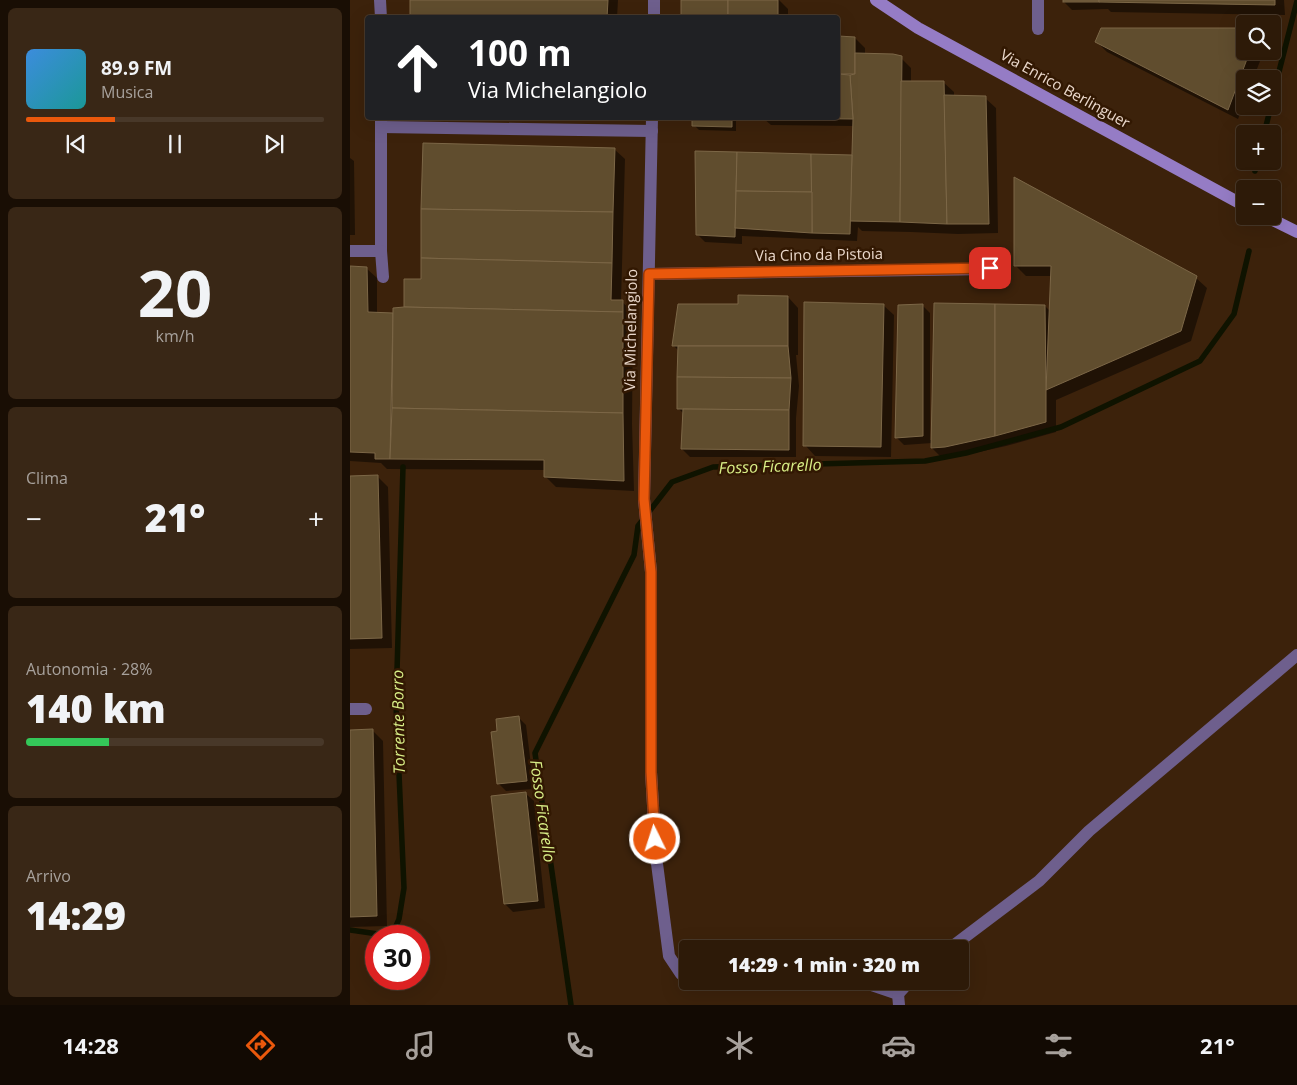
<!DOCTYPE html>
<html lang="it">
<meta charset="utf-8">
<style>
body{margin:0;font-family:"Open Sans",sans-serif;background:#392716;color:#f1f3f6;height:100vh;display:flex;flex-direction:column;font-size:19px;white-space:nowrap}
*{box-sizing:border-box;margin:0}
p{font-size:16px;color:#a7a19c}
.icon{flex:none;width:28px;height:28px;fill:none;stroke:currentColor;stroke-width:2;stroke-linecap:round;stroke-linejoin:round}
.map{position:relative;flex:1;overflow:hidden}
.panel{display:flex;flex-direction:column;gap:8px;padding:8px;background:#190e04;width:350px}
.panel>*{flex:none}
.hud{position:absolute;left:15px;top:15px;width:475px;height:105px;border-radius:5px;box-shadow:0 5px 20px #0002,0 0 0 1px #483829;background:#202124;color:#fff;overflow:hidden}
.tools{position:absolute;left:886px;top:15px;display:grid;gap:10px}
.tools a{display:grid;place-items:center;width:45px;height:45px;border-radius:5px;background:#2d1a08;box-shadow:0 5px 20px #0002,0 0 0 1px #483829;font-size:25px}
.speed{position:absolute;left:15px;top:925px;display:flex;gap:10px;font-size:25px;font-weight:700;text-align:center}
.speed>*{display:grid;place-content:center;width:65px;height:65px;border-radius:50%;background:#2d1a08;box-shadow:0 5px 20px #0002,0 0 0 1px #483829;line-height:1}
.speed .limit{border:8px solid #d22;background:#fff;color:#111}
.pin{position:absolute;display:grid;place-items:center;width:42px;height:42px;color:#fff;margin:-21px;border-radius:10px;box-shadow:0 2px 8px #0006}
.me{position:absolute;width:55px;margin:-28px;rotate:356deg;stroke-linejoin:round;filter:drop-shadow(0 0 4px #0008)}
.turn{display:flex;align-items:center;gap:18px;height:105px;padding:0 20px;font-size:22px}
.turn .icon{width:65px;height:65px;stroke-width:2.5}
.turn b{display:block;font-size:35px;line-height:42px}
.big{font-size:38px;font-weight:800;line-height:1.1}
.panel .card{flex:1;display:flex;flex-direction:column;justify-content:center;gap:8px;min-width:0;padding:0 18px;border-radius:8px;background:#392716}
.panel .dial{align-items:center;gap:0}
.dial b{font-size:65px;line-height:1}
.song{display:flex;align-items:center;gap:15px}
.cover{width:60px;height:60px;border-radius:8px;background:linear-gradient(135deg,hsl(210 70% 55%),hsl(180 70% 35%))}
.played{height:5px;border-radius:2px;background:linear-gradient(90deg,#ea580c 30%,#483829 30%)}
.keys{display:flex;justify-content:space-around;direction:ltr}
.heat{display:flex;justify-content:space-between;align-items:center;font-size:28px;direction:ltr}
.charge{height:8px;border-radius:4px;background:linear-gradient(90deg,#34c759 28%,#483829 0)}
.trip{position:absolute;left:329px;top:940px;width:290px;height:50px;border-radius:5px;background:#2d1a08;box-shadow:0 5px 20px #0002,0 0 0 1px #483829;font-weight:800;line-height:50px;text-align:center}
.dock{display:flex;height:80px;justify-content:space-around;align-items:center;background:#120a03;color:#a7a19c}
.dock .icon{width:35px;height:35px}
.dock .active{color:#ea580c}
.dock b{font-size:22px;color:#f1f3f6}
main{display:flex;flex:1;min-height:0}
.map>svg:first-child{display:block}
</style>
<main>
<section class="panel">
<div class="card">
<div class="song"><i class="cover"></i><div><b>89.9 FM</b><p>Musica</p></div></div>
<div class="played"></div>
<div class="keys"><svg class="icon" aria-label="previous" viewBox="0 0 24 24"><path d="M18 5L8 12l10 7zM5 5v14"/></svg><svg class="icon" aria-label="pause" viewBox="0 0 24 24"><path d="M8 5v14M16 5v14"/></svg><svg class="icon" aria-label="next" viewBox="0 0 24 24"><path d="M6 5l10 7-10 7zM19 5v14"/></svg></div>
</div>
<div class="card dial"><b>20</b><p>km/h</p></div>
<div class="card"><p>Clima</p>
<div class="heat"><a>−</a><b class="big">21°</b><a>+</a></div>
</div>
<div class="card"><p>Autonomia · 28%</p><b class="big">140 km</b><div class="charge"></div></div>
<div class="card"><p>Arrivo</p><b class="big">14:29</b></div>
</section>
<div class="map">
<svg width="947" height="1005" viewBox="0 0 947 1005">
<rect width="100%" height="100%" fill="#3c220b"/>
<g fill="#0007">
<polygon points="62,0 268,0 267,18 62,18"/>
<polygon points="332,0 429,0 438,9 438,18 332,18"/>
<polygon points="714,0 934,0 935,15 761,12 758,9 722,10 714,2"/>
<polygon points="895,29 895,51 914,51 903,79 895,79 895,101 888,119 757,52 746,41"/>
<polygon points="488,37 505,38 515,48 515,54 551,58 561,68 561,82 593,82 604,92 604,96 635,98 646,108 648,233 608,234 561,232 512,231 508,227 507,241 392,236 392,244 355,242 347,234 503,158 504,126 421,125 413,118 488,118"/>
<polygon points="72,118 266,118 266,121"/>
<polygon points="344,118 386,118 386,131 349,130 344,125"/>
<polygon points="264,149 275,159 271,301 283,312 282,424 284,491 206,487 195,476 195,470 37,469 31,463 0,461 0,268 16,268 27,278 27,314 44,314 56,308 72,280"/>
<polygon points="0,158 4,161 5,235 0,235"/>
<polygon points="666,179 846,278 857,288 841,341 706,400 706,432 656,446 606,457 592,458 582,448 582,443 554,445 546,437 573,306 580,313 580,440 582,440 695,306 700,311 702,276 676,276 665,265"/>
<polygon points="438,297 448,308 448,355 446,355 449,386 446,418 446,457 340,457 332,449 334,414 328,408 329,351 324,346 390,305"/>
<polygon points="533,305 544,315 541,457 465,456 455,445"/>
<polygon points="0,477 28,477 38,487 42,648 0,649"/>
<polygon points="168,717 176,725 184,789 156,791 148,783 149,732"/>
<polygon points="0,731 23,731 33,741 37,926 0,927"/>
<polygon points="176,794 184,801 195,908 163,912 155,904"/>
</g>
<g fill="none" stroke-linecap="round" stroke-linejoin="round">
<g stroke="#0f1300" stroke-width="5.5">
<polyline points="922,99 947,1"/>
<polyline points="914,134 921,106"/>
<polyline points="905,171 907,161"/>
<polyline points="0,930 35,935 45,928 49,919 54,888 46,705 53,467"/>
<polyline points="221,1005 185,753 284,555 288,526 322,482 363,467 575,461 616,453 711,427 850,361 884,314 899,251"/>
</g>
</g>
<g fill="#604d2e" stroke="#7c6747">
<polygon points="60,0 258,0 257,18 60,18"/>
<rect x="331" y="0" width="47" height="18"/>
<rect x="378" y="0" width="50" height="18"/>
<rect x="713" y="0" width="36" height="2"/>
<polygon points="749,0 925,0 925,5 749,2"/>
<polygon points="751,28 895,28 895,51 900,51 878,110 745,42"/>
<polygon points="488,36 505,37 505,74 488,74"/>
<polygon points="505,53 543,54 552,56 550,222 500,221 503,119 500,75 505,74"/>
<polygon points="488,74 500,75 503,119 412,118 488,118"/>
<polygon points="551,81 594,81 597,224 550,222"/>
<polygon points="594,95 636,96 639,224 597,224"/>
<polygon points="342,118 382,118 382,127 342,126"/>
<polygon points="73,143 265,148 263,212 71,209"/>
<polygon points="345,151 387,152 385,237 346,235"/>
<polygon points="387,152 461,154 462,192 386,191"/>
<polygon points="461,154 502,155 500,234 462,233"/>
<polygon points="664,177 847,276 831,331 696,390 701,266 664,266"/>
<polygon points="386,191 462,192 462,233 385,228"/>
<polygon points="71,209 263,212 262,263 71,258"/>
<polygon points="71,258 262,263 261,300 273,300 273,312 54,307 54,279 71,279"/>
<polygon points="0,266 17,267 18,312 43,313 40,459 25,459 25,453 0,452"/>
<polygon points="388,295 438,296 438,346 322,346 328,304 388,304"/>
<polygon points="454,302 534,304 531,447 453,446"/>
<polygon points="584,303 645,304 645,436 595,447 581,448"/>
<polygon points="573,304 573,436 545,438 548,305"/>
<polygon points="645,304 695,305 696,390 696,422 645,436"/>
<polygon points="54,307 273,312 273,413 42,408 43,308"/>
<polygon points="328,346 438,346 441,378 327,377"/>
<polygon points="327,377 441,378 439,410 327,409"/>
<polygon points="42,408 273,413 274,481 194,477 194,460 40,459"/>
<polygon points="333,409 439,410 439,450 331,449"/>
<polygon points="28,475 32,638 0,639 0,476"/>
<polygon points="169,716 177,781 147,784 141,732 147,731 146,719"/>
<polygon points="23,729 27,916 0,917 0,730"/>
<polygon points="176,792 188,901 154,904 141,796"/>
</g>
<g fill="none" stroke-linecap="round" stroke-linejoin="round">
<g stroke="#6e5f8d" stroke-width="12">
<polyline points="30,0 31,18"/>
<polyline points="304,18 304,0"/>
<polyline points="688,29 688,0"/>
<polyline points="31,118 31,251 33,277"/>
<polyline points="302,118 294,499 301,572 301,772 306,856 319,956 331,974 338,976"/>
<polyline points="31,127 302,131"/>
<polyline points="0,251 31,251"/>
<polyline points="299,274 640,269"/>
<polyline points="0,709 16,709"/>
<polyline points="599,949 689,881 739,831 947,655"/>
<polyline points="357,981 364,983 396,981"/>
<polyline points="510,981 548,994 549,1005"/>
<polyline points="548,994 560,981"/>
</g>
<g stroke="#957cc5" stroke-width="12">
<polyline points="526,0 568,28 895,206"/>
<polyline points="915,216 947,232"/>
</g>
</g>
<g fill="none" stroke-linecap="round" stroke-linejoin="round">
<g stroke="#983908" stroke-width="12">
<polyline id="route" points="305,839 301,772 301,572 294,499 299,274 640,268"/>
</g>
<use href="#route" stroke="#ea580c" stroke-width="9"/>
</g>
<g text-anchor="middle" stroke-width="5" stroke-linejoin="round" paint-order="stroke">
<g font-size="15" fill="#ead8cb" stroke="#321802">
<text transform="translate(715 89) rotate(29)" y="5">Via Enrico Berlinguer</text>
<text transform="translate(469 255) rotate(-1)" y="5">Via Cino da Pistoia</text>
<text transform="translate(281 330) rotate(-89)" y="5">Via Michelangiolo</text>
</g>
<g font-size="16" font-style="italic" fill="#d9ef87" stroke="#321802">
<text transform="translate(420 466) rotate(-2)" y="6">Fosso Ficarello</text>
<text transform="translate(48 722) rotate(-91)" y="6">Torrente Borro</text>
<text transform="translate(193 811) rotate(82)" y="6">Fosso Ficarello</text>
</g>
</g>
</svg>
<div class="tools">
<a><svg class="icon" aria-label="search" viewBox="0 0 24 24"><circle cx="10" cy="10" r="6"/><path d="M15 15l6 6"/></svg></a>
<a><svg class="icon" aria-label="layers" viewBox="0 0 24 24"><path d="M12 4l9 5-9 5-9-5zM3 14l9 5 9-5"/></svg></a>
<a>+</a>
<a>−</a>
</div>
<div class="speed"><div class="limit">30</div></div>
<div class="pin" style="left:640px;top:268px;background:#d93025"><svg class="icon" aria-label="arrive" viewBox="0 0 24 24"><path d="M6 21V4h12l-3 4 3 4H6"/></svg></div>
<svg class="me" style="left:305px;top:839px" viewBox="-20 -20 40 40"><circle r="17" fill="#ea580c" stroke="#fff" stroke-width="3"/><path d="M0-11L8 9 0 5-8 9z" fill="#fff"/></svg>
<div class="trip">14:29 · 1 min · 320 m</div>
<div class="hud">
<div class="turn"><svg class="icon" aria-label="ahead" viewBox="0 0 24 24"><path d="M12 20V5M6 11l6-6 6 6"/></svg><div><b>100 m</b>Via Michelangiolo</div></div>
</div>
</div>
</main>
<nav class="dock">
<b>14:28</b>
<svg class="icon active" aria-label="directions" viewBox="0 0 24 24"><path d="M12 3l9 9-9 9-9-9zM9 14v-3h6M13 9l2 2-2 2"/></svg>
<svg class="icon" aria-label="music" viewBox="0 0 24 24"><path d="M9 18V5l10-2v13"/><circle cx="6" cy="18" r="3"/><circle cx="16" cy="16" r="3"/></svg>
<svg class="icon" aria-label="phone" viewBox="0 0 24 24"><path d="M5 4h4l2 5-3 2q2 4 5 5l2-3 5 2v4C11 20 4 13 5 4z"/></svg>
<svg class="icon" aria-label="climate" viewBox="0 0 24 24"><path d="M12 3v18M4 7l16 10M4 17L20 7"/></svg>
<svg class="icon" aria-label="car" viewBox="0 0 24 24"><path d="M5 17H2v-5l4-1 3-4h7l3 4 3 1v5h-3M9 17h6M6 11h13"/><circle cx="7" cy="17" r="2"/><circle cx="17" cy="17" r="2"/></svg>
<svg class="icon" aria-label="filters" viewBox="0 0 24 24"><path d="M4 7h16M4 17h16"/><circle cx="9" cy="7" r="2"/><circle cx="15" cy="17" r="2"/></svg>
<b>21°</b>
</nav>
